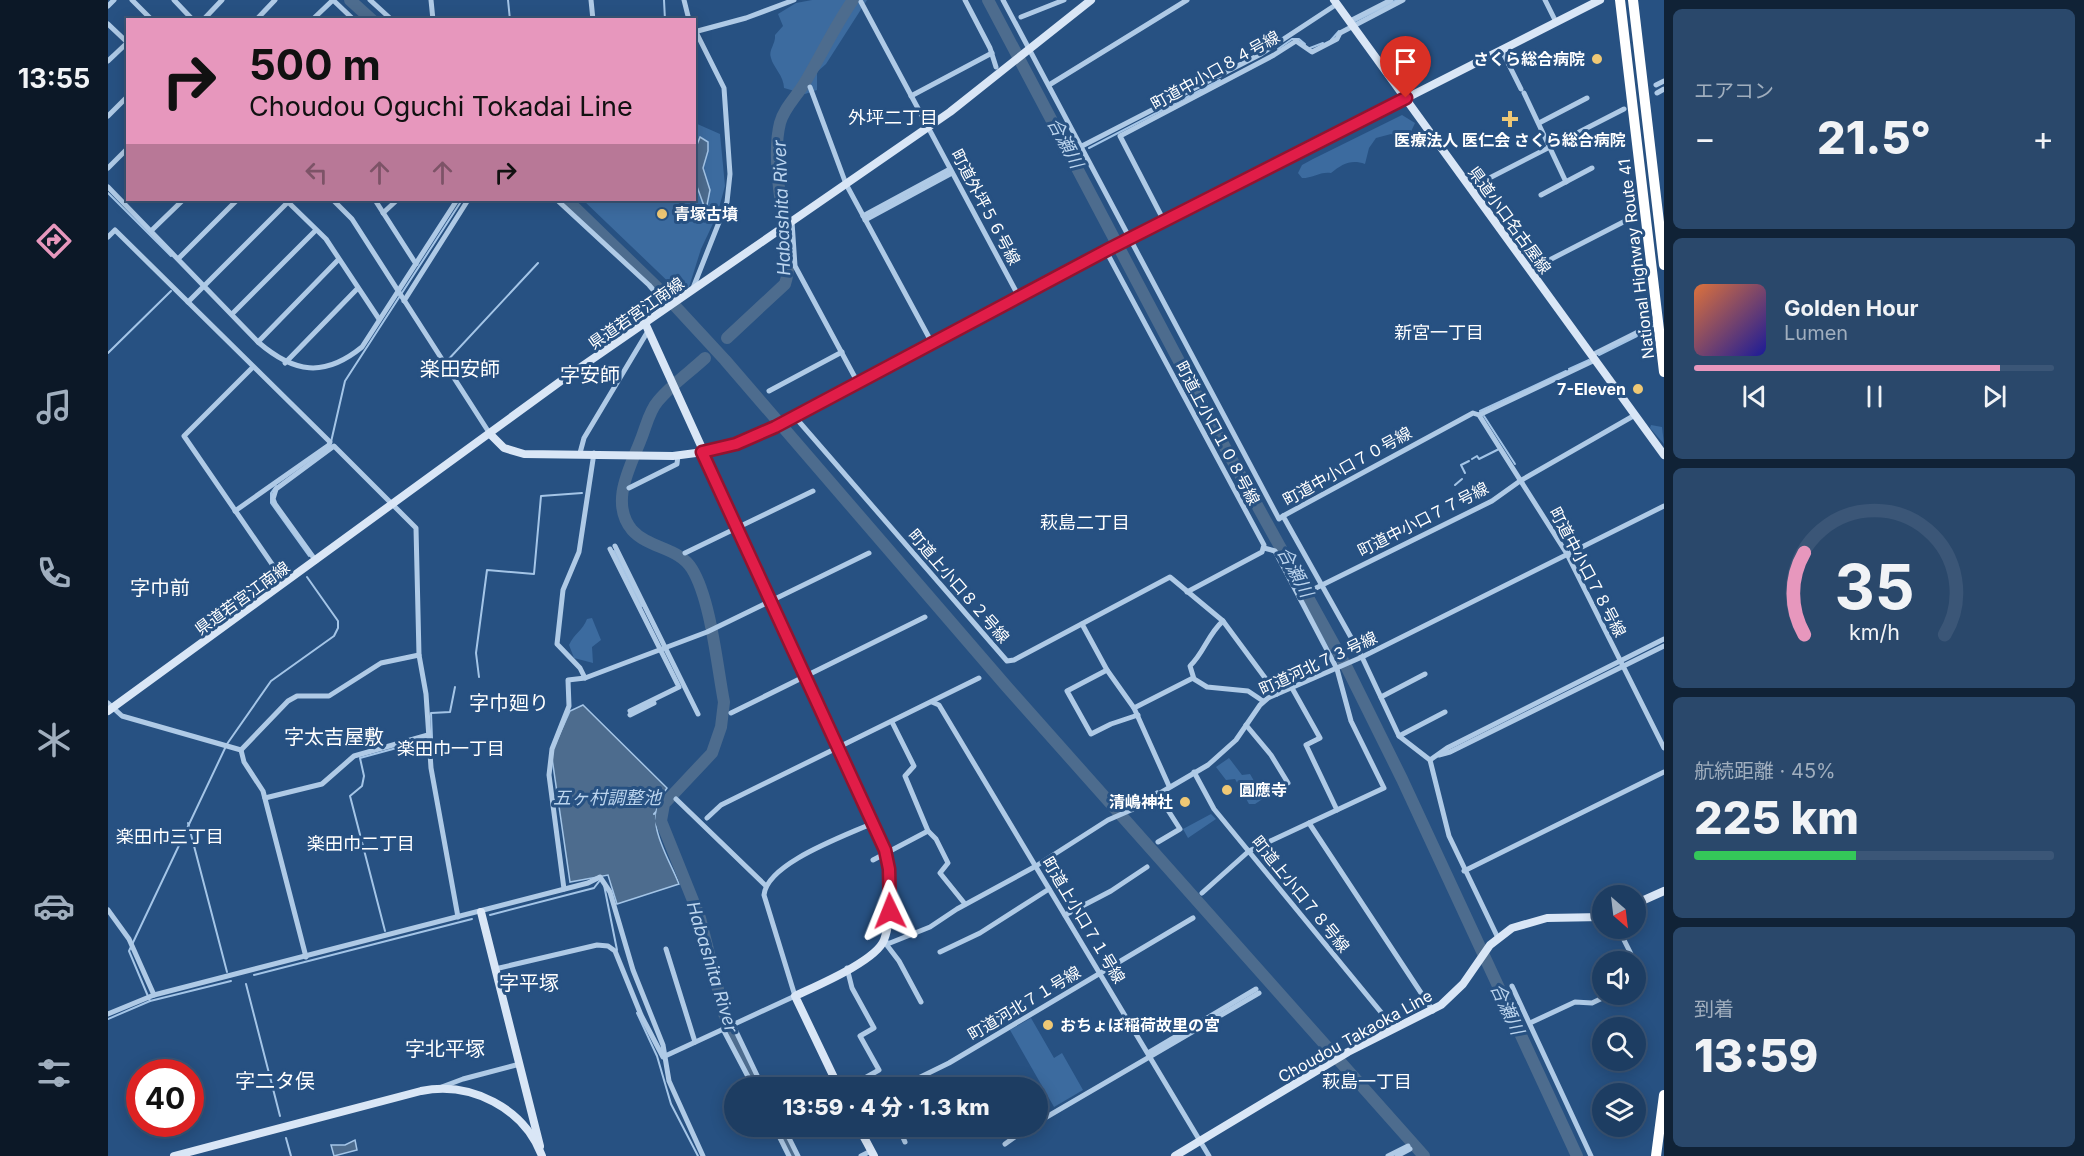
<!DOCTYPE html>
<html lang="ja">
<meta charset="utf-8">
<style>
body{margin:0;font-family:Inter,"Noto Sans JP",sans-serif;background:#2a486b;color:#f1f3f6;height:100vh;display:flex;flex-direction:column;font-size:22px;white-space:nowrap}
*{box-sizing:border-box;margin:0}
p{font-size:20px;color:#a0aebe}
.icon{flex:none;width:33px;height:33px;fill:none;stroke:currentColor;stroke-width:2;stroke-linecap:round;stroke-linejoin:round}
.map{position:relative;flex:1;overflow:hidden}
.details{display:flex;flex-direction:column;gap:9px;padding:9px;background:#102236;width:420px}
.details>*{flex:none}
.top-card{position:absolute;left:18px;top:18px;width:570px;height:183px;border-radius:0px;box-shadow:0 3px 15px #0003,0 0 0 2px #3b5677;background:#e797bd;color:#111;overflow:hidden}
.needle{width:39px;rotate:152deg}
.fabs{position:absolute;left:1484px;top:885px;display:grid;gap:12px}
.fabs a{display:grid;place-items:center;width:54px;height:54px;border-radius:50%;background:#1d3d62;box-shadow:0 3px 15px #0003,0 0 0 2px #3b5677;font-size:30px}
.speed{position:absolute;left:18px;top:1059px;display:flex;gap:12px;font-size:30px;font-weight:700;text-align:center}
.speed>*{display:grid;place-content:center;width:78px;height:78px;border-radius:50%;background:#1d3d62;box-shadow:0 3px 15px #0003,0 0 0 2px #3b5677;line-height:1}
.speed .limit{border:9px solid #d22;background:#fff;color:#111}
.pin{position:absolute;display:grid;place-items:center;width:51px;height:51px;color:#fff;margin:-62px -26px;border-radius:50% 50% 50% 0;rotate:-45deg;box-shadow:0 0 6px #0007}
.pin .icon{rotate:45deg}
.me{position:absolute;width:66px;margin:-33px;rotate:358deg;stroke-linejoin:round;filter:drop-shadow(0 0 4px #0008)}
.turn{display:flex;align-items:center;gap:21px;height:126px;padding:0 24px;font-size:27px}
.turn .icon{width:78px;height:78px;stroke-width:2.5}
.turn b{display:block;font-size:42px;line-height:51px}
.lanes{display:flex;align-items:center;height:57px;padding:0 24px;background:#0003;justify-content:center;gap:30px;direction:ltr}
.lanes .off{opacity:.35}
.big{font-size:45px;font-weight:800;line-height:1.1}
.details .widget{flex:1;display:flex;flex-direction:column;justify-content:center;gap:9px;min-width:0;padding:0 21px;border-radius:9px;background:#2a486b}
.details .dial{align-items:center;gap:0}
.dial svg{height:156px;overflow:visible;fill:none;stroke:#3b5677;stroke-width:7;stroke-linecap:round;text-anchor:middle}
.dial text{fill:#f1f3f6;stroke:none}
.song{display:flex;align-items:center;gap:18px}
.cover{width:72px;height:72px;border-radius:9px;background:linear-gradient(135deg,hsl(20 70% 55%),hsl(240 70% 35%))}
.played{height:6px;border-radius:3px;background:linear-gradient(90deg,#e797bd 85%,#3b5677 85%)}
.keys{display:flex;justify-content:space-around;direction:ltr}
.heat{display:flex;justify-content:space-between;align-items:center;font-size:33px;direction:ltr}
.charge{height:9px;border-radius:4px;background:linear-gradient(90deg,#34c759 45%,#3b5677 0)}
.trip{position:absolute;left:616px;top:1077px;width:324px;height:60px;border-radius:30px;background:#1d3d62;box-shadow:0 3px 15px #0003,0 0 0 2px #3b5677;font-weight:800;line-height:60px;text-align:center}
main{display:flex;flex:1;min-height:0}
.menu{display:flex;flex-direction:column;width:108px;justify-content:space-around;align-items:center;background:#0c1827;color:#a0aebe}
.menu .icon{width:42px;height:42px}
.menu .on{color:#e797bd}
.menu b{font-size:27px;color:#f1f3f6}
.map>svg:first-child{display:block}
</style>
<main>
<nav class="menu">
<b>13:55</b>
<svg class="icon on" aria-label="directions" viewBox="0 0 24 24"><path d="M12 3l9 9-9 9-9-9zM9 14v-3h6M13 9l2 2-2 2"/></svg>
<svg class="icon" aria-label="music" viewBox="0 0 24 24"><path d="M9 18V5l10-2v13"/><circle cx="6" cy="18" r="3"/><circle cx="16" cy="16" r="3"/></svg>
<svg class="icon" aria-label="phone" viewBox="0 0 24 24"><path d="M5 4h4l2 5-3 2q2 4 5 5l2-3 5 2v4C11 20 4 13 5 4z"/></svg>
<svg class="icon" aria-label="climate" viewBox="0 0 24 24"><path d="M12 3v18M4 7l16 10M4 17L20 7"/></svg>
<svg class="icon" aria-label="car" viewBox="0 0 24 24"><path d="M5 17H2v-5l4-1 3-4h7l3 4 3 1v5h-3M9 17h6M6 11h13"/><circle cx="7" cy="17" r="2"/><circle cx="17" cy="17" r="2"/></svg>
<svg class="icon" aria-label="filters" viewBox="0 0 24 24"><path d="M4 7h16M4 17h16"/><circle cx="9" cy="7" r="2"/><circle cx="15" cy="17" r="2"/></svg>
</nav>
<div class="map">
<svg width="1556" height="1156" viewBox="0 0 1556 1156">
<rect width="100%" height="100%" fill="#275182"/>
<g fill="#3c6b9f">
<path d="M704 0H759L718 64 709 72V90L697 94 676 88C676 76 665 67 663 58 660 50 668 44 667 35L675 26 670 14 688 3Z"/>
<path d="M1294 115 1307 123 1301 136 1294 139 1283 134 1268 138 1261 148 1257 164C1243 159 1234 164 1223 173 1213 171 1205 178 1194 178L1190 173 1194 165 1205 159Z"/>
<polygon points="587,123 612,134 617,186 609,215 593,249 581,287 571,292 475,200 586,200"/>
<polygon points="1543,425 1554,427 1556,444 1542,428"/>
<path d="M484 618 493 640 484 647 485 663 466 658 461 645C466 634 475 630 479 619Z"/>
<polygon points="1121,758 1134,775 1142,774 1156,798 1147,804 1141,804 1127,779 1118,780 1108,767"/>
<polygon points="1103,814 1108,819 1080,838 1075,829"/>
<polygon points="923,1018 946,1058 954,1053 975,1090 946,1107 902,1030"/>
</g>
<g fill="#4d6c8e" stroke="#a4c5e7" stroke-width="1.5">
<polygon points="592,137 600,142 600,151 595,168 602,190 599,205 596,206 587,181 587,150"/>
<path d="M475 705 559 788C533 820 558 851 571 884L509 904 500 875 462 882 444 758 445 749 462 711Z"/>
<polygon points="247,1140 249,1150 226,1156 223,1145 237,1145"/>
</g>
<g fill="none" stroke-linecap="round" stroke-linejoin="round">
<g stroke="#a4c5e7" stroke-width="2">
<polyline points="400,0 402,20"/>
<polyline points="556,0 557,20"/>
<polyline points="1247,21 1289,0"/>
<polyline points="1223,40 1231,31"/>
<polyline points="1202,48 1215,43"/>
<polyline points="1170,49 1184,39 1191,39 1197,44"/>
<polyline points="981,148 1112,80"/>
<polyline points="0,193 63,256"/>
<polyline points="0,353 63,291"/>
<polyline points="1491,355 1537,332"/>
<polyline points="338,362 430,263"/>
<polyline points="1461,369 1481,360"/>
<polyline points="1372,411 1458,371"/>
<polyline points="1376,416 1407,464"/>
<polyline points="223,442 237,381 354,200"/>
<polyline points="1364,459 1369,456 1371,459 1391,449"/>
<polyline points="1357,473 1353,465 1361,461"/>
<polyline points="1347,485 1354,479"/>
<polyline points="168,486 163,493 163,503 201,556"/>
<polyline points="506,551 534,606"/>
<polyline points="371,677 368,653 379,570 426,574 433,496 474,493"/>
<polyline points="324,738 323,713 342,712 347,687"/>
<polyline points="546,814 556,804"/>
<polyline points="80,823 119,972"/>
<polyline points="496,885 509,950"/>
<polyline points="382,915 486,888 493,879"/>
<polyline points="277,931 242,796 254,786 256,776 252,758 314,741"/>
<polyline points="146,975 364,919"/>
<polyline points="138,984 172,1116"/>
<polyline points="42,1001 21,951 119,744 163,681 226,636 230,628 230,621 199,577"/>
<polyline points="529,1013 549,1056 563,1104 590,1156"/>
<polyline points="0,1019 42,1001 123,981"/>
<polyline points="178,1138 183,1156"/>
</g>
<g stroke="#4d6c8e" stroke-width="12">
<polyline points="242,0 264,20"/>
<polyline points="880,0 1108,431 1239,668 1294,779 1469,1156"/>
<polyline points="459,200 556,294 617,360 899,687 1316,1156"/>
<path d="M619 338 677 284C686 258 674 215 671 188 669 167 667 143 672 123 676 108 688 97 696 84 713 56 726 27 745 0"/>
<path d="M597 358C582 372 563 385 550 401 541 411 538 427 533 439 523 466 501 502 524 530 541 549 571 547 584 569 603 600 609 666 616 702L613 727 604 753 556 804 553 821 592 918 619 1025 650 1088"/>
<polyline points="670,1126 685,1156"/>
</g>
<g stroke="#afcae6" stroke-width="5">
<polyline points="24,0 44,20"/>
<polyline points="66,0 85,20"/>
<polyline points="225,0 246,20"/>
<polyline points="262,0 284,20"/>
<polyline points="323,0 325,20"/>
<polyline points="483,0 485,20"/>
<polyline points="576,0 581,20"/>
<polyline points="857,0 882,48 888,67"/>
<polyline points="895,0 1171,519 1175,516"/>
<polyline points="1437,0 1448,22"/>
<polyline points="753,2 911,297"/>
<polyline points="0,6 6,0"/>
<polyline points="913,17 956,0"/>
<polyline points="95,20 114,0"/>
<polyline points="148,20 167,0"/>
<polyline points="204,20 225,0"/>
<polyline points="1242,21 1283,0"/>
<polyline points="0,24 20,43"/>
<polyline points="586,32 638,18 686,0"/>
<polyline points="1393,49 1413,89"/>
<polyline points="0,61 19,43"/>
<polyline points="941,85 1079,0"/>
<polyline points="1548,85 1556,81"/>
<polyline points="702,87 738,184 824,343"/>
<polyline points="1416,93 1458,182"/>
<polyline points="1549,93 1556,89"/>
<polyline points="803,96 884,53"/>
<polyline points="0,116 20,96"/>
<polyline points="1431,123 1479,98"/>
<polyline points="974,146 1153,54 1229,4"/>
<polyline points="0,168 20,148"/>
<path d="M0 187 150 342C186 373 216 378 254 347L349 200"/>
<polyline points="1362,188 1516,109"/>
<polyline points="1433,195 1484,168"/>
<polyline points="225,200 244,219 382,434"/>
<polyline points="267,200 308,264"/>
<polyline points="449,200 541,285 560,307"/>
<polyline points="275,213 289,200"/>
<polyline points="755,216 842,169"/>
<polyline points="757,220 844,173"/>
<polyline points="1056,221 1012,136 1166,55 1188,41 1204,52 1229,39 1232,33 1295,0"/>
<polyline points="684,222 687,266 750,383"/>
<polyline points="43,231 75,200"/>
<polyline points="0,237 7,230 222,442 221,445 127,511"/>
<polyline points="998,251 1156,545 1154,552 1079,592"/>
<polyline points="71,258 129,200"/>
<polyline points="1422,270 1525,217"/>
<polyline points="585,288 619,202 622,174 616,88 586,28"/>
<polyline points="296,301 360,200"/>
<polyline points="80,302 180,202 218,239 271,319"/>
<polyline points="124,314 208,230"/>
<polyline points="150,342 230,260"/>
<polyline points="1488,353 1550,322"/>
<polyline points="177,363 249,289"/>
<polyline points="145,367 76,436 177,583"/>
<polyline points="661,391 734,352"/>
<polyline points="1371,415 1459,554 1556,748"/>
<polyline points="687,417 899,661 906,660 1062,577 1115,621 1169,694"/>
<polyline points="472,453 476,438 540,331"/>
<polyline points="521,488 569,464 570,455"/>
<polyline points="507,546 590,714"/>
<polyline points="502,549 571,687 522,711"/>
<polyline points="577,553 705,491"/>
<polyline points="208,561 167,504 165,499 168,489 226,446 308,528 311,655 318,694 323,768 350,917"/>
<polyline points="1206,589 1384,501 1412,481 1527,415"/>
<path d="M1115 621C1100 634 1096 653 1082 666L1086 679 1099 687 1140 691 1155 701"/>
<polyline points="974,624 999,670 1026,708 1061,786"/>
<polyline points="999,670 959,691 983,734 1003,724 1030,715"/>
<polyline points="477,678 472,668 449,644 455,590 471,552 486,453"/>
<polyline points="1184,688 1212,738 1198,745 1229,810"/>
<polyline points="1273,697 1317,674"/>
<polyline points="824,702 831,705 1101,1156"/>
<polyline points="0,703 14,716 133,750"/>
<polyline points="1026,708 1085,678"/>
<polyline points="623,713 817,617"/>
<polyline points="522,715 546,703"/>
<polyline points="784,722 806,766 797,776 820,831 828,839 840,863 832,873 857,904"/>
<polyline points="1138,725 1163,755 1180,783 1164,794"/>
<polyline points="1291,736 1337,712"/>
<polyline points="133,750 136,762 155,791 198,957"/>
<polyline points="133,750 180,701 189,696 221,696 273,663 311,655"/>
<polyline points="1331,755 1342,752 1556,646"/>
<polyline points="1322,760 1339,748 1556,639"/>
<polyline points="1086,772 1106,809 1286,1028"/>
<polyline points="1049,793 1072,829 1050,842"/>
<polyline points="157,798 214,784 246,756 320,735"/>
<polyline points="568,799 658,886"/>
<polyline points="599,818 613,805 871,678"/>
<polyline points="1201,823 1325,1011"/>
<polyline points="765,860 820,831"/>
<polyline points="1356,871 1556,772"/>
<polyline points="456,889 441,775 444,749 461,706 460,680 477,678 599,632 761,553"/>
<polyline points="1094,893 1141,851 1276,788 1243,721 1229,669 1167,551 1156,548"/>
<polyline points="0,910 21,939 46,995"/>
<polyline points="957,915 1003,891 1039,867"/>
<polyline points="1510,928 1527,962"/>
<polyline points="1390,938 1341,836 1322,760 1291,736 1254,657 1175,516 1365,413 1371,415 1487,360"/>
<polyline points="774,943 782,943 822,927 849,909 928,866 1000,820 1023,810 1100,765 1128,740 1152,705 1160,698 1254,657 1556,506"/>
<polyline points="778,944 791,961 813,1002"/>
<polyline points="558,949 587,1042"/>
<polyline points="832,952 872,933 941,889"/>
<polyline points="1527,962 1536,980 1527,984"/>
<path d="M387 969 489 945 500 946 507 951 533 1015 555 1057 687 996 656 895C659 863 737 836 765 823"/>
<polyline points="1404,986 1483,1156"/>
<polyline points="0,1014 46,995 480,883 492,877 502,892 525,970 555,1045 561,1081 595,1156"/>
<polyline points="1422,1023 1467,1002 1484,1003 1503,994"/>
<polyline points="625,1025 655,1088"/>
<polyline points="615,1029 646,1088"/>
<polyline points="1040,1053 1148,989"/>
<polyline points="331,1088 355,1079 412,1064"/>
<polyline points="739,1088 771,1070 752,1036 766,1028 744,988 739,968"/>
<polyline points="790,1088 841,1063 1085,918"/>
<polyline points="930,1122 1151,993"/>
<polyline points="666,1126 681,1156"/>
<polyline points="675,1126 690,1156"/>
<polyline points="790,1126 797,1142"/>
<polyline points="752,1131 762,1126"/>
<polyline points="897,1144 922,1126"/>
<polyline points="753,1156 763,1151"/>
<polyline points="1280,1156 1300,1146"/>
<polyline points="1289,1156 1302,1149"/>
</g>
<g stroke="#d9e6f6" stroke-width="8">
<polyline points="1226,0 1556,455"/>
<path d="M537 323 778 852C782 867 781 879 781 894 781 909 782 925 776 940 768 961 708 986 687 996L731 1088"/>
<polyline points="382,434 396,448 416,454 565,456 603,451 638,440 1001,249 1492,0"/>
<polyline points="0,711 457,378 842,112 983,0"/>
<polyline points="1527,904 1556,891"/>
<polyline points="373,912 432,1146"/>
<polyline points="750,1126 766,1156"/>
<path d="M66 1156 313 1091C363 1081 416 1108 434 1156"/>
<polyline points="1067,1156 1240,1052 1333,1005 1355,984 1382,945 1404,928 1439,918 1494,917"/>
</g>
<g stroke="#fff" stroke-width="10">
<polyline points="1512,0 1556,372"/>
<polyline points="1525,0 1556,265"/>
<polyline points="1548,1156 1556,1095"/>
</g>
</g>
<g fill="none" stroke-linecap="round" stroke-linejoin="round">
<g stroke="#92132f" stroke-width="15">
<polyline id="route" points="782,911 781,869 777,850 594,452 628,444 667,427 1001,249 1298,98"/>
</g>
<use href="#route" stroke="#e11d48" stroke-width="10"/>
</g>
<g fill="#efc875" stroke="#275182" stroke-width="2">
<circle cx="1489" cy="59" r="6"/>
<path d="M1399 110h6v6h6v6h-6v6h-6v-6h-6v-6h6z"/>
<circle cx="554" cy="214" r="6"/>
<circle cx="1530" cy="389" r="6"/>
<circle cx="1119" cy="790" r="6"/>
<circle cx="1077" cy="802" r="6"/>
<circle cx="940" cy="1025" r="6"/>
</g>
<g text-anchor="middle" stroke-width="6" stroke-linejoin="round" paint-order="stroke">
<g font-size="16" font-weight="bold" fill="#fff" stroke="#275182" text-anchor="end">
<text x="1477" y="65">さくら総合病院</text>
<text x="1402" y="146" text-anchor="middle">医療法人 医仁会 さくら総合病院</text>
<text x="566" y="220" text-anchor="start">青塚古墳</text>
<text x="1518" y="395">7-Eleven</text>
<text x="1131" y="796" text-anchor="start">圓應寺</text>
<text x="1065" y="808">清嶋神社</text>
<text x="952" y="1031" text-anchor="start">おちょぼ稲荷故里の宮</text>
</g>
<g font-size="16" fill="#fff" stroke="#275182">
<text transform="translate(1107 70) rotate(-29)" y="6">町道中小口８４号線</text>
<text transform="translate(878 207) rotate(62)" y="6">町道外坪５６号線</text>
<text transform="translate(1402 220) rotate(54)" y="6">県道小口名古屋線</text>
<text transform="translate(1528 259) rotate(-97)" y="6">National Highway Route 41</text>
<text transform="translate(528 313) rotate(-35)" y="6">県道若宮江南線</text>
<text transform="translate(1110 433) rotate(62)" y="6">町道上小口１０８号線</text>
<text transform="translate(1239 466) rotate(-29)" y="6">町道中小口７０号線</text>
<text transform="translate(1315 519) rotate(-27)" y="6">町道中小口７７号線</text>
<text transform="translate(1480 572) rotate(62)" y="6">町道中小口７８号線</text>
<text transform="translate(851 586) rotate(49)" y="6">町道上小口８２号線</text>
<text transform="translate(134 598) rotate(-36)" y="6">県道若宮江南線</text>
<text transform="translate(1210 663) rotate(-25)" y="6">町道河北７３号線</text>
<text transform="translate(1193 894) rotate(51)" y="6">町道上小口７８号線</text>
<text transform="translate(976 920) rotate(59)" y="6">町道上小口７１号線</text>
<text transform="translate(916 1003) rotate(-31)" y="6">町道河北７１号線</text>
<text transform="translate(1247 1036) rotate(-29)" y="6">Choudou Takaoka Line</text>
</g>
<g font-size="18" fill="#fff" stroke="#275182">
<text x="785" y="124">外坪二丁目</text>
<text x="1331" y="339">新宮一丁目</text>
<text x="977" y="529">萩島二丁目</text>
<text x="343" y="755">楽田巾一丁目</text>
<text x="62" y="843">楽田巾三丁目</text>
<text x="253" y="850">楽田巾二丁目</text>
<text x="1259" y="1088">萩島一丁目</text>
</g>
<g font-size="18" font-style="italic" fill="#bbd4ee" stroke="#275182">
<text transform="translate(957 143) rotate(62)" y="6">合瀬川</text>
<text transform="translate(674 208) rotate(-92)" y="6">Habashita River</text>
<text transform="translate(1187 572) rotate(62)" y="6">合瀬川</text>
<text x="499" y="804">五ヶ村調整池</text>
<text transform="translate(604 967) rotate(73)" y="6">Habashita River</text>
<text transform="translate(1399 1009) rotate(65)" y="6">合瀬川</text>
</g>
<g font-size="20" fill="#fff" stroke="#275182">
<text x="352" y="376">楽田安師</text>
<text x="482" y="382">字安師</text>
<text x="52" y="595">字巾前</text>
<text x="401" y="710">字巾廻り</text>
<text x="226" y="744">字太吉屋敷</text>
<text x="421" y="990">字平塚</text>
<text x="337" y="1056">字北平塚</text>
<text x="167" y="1088">字二タ俣</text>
</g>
</g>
</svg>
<div class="fabs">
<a><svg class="needle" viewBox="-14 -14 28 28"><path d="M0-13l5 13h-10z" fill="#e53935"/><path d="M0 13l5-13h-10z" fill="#a0aebe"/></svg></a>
<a><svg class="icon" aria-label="sound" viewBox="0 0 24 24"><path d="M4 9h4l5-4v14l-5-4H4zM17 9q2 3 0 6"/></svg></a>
<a><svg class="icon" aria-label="search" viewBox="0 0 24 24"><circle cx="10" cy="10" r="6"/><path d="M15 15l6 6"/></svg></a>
<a><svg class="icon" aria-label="layers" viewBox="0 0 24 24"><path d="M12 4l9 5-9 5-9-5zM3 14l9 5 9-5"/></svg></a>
</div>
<div class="speed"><div class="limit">40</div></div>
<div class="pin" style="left:1298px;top:98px;background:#d93025"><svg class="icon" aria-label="arrive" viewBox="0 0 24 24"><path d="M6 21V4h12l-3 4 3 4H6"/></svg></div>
<svg class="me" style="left:782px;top:911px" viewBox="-20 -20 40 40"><path d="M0-17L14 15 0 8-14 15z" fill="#e11d48" stroke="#fff" stroke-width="4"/></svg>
<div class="trip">13:59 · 4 分 · 1.3 km</div>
<div class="top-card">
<div class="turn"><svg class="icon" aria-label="right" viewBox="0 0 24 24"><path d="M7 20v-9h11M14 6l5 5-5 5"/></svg><div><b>500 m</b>Choudou Oguchi Tokadai Line</div></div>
<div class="lanes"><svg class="icon off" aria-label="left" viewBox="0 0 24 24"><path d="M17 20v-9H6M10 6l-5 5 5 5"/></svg><svg class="icon off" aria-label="ahead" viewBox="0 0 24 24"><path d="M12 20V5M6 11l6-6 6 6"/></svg><svg class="icon off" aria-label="ahead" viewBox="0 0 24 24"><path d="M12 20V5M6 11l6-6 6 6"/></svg><svg class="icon" aria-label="right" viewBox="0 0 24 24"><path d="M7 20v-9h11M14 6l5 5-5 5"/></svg></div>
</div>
</div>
<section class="details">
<div class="widget"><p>エアコン</p>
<div class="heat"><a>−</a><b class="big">21.5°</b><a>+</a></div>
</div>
<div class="widget">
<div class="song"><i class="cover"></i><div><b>Golden Hour</b><p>Lumen</p></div></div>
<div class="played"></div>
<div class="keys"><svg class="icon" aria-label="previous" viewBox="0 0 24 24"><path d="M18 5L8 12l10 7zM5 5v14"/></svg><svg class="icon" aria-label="pause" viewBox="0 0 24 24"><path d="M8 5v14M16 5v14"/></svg><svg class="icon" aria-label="next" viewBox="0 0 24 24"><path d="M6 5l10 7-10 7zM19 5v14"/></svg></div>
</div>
<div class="widget dial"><svg viewBox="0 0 100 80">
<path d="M14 69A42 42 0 1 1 86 69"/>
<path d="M14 69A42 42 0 0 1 14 27" stroke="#e797bd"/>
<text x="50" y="56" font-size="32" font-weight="700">35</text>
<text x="50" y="72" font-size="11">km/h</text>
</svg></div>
<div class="widget"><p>航続距離 · 45%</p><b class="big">225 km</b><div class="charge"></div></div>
<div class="widget"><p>到着</p><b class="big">13:59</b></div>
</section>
</main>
